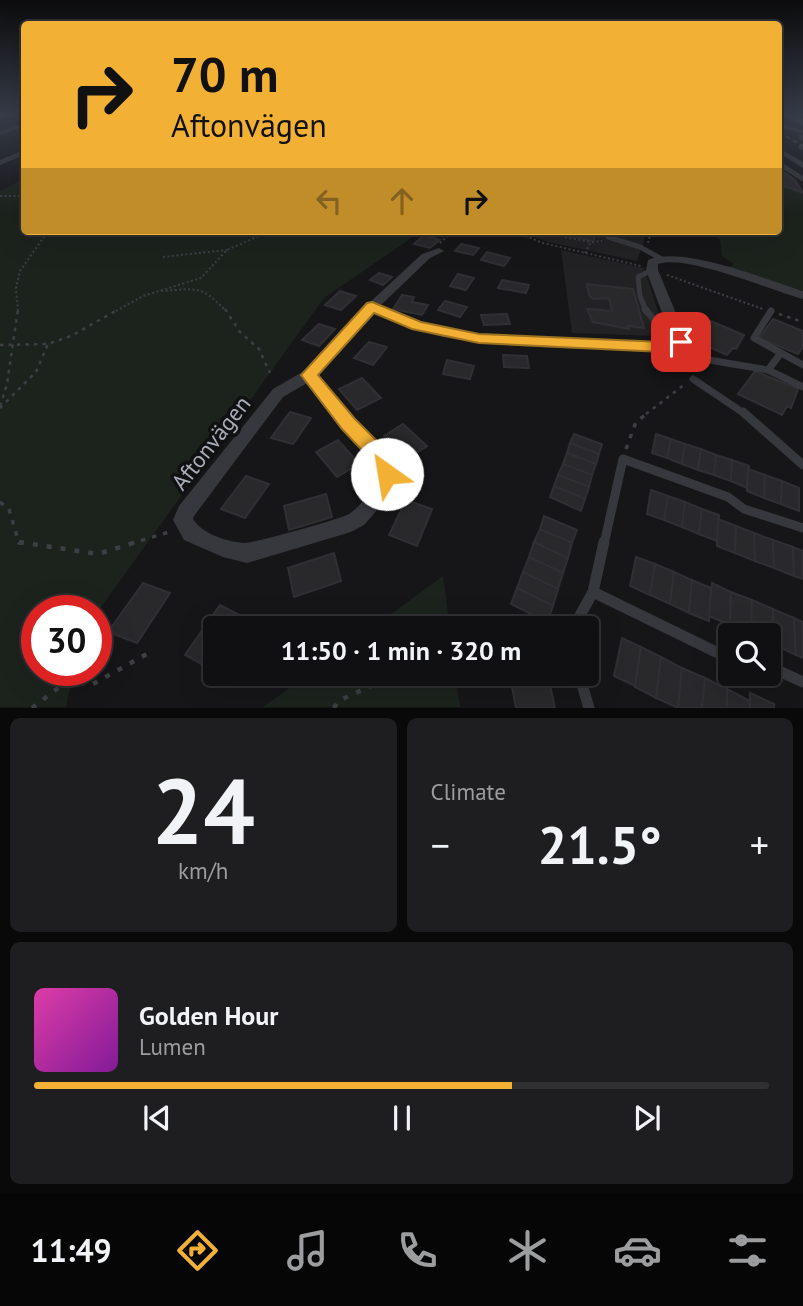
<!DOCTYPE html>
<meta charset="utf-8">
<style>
body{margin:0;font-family:"PT Sans",sans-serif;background:#1e1e20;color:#f1f3f6;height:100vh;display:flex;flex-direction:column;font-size:26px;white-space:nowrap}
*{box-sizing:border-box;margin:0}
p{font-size:23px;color:#9c9d9f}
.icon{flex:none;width:38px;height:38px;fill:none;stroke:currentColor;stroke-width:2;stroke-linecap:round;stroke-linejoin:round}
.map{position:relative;height:708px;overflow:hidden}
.side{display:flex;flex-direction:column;gap:10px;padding:10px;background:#09090a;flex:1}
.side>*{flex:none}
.guide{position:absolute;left:21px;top:21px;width:761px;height:214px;border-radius:7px;box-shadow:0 7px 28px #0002,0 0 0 2px #303032;background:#f2b134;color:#111;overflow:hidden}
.fabs{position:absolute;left:718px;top:623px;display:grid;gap:14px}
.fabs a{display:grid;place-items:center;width:63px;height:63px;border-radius:7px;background:#101012;box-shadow:0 7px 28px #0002,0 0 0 2px #303032;font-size:35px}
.speed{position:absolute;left:21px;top:595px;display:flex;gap:14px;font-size:35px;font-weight:700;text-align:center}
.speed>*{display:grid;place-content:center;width:91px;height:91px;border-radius:50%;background:#101012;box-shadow:0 7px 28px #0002,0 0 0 2px #303032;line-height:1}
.speed .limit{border:10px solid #d22;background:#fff;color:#111}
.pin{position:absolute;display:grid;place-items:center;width:60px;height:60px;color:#fff;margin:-30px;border-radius:14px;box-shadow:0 4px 10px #0006}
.me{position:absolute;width:77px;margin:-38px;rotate:328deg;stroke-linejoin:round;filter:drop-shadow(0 0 5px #0008)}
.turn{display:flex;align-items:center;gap:24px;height:147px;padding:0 35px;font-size:32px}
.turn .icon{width:91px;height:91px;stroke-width:2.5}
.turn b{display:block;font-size:49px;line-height:60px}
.lanes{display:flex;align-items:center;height:66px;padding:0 35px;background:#0003;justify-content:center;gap:35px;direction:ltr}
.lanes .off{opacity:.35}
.big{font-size:52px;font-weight:600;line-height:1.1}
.side .tile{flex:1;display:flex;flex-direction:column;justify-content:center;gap:10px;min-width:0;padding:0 24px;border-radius:10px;background:#1e1e20}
.side .dial{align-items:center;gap:0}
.dial b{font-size:91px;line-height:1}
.song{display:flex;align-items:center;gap:21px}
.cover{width:84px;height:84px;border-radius:10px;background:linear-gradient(135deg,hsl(320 70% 55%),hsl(290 70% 35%))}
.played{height:7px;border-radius:4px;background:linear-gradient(90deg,#f2b134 65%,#303032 65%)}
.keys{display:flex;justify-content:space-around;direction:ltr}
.heat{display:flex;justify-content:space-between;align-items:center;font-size:38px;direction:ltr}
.side .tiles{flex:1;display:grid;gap:10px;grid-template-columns:1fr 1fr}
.tile:last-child{grid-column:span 2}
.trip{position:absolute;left:203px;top:616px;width:396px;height:70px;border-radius:7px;background:#101012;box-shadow:0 7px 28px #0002,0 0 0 2px #303032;font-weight:600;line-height:70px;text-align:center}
.dock{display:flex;height:112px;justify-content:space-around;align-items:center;background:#060607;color:#9c9d9f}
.dock .icon{width:49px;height:49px}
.dock .on{color:#f2b134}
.dock b{font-size:32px;color:#f1f3f6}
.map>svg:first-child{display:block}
</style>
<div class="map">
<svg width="803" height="708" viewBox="0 0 803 708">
<rect width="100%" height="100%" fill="#161618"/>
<g fill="#222225">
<polygon points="518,231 647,231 637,261 548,242"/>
<polygon points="561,250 644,268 664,330 658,336 572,333"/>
</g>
<g fill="#1c231d">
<polygon points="24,179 24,231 451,231 443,238 427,233 416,235 324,298 96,614 96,611 37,611 37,670 74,670 66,707 0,707 0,191"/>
<polygon points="779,185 803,194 803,291 728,268 734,264 722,256 720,240 704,231 779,231"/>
<polygon points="443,576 450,628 372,628"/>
<polygon points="309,674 455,674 460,707 263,707"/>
</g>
<g fill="#29292c" stroke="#303034" stroke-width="2">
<polygon points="779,169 795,180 803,193 783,186 780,182 783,182 779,178"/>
<polygon points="560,231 597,231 593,241 570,236 570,234"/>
<polygon points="424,235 440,240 430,248 414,244"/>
<polygon points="461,244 479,248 473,255 455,251"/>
<polygon points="487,252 510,258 504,266 481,260"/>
<polygon points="379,273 392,277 383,285 370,280"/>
<polygon points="458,274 474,278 466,290 450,286"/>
<polygon points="502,280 529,285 526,293 498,288"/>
<polygon points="587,284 633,289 644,328 628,326 629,329 593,322 587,309 612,311 609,298 593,299 589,295"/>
<polygon points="340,291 356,296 341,310 325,305"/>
<polygon points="402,295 414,297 412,302 428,305 422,315 393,309"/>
<polygon points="445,301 467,307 460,317 438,310"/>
<polygon points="507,314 510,324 484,325 481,315"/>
<polygon points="773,319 803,331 803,347 798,354 759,338"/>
<polygon points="708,320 744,335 736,349 733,348 727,355 691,339"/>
<polygon points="319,324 335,329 319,346 302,340"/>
<polygon points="369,342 387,347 373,365 354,358"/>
<polygon points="503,355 527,356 529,368 504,367"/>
<polygon points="447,360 474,366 470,379 443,374"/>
<polygon points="755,371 798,389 791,408 787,406 782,415 738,394"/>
<polygon points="362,378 381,398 357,410 339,389"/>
<polygon points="290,412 311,418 293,444 271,438"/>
<polygon points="403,424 427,446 407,459 384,436"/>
<polygon points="574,434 602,444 599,454 570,443"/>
<polygon points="656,434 671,439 667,458 652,453"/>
<polygon points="671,439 685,444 682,464 667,458"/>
<polygon points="338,440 359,464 337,477 316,452"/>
<polygon points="570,443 599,454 596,464 567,453"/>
<polygon points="685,444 701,449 698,470 682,464"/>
<polygon points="701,449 716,455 714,475 698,470"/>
<polygon points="567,453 596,464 592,475 563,464"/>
<polygon points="716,455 732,460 731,481 714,475"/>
<polygon points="732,460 749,466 747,488 731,481"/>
<polygon points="563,464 592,475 589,487 558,475"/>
<polygon points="748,469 765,475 764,498 747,491"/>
<polygon points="558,475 589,487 585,499 554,486"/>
<polygon points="765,475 782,481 781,504 764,498"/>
<polygon points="246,476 269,484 245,518 221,509"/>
<polygon points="782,481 799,488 799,511 781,504"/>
<polygon points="554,486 585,499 581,511 550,497"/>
<polygon points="651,490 668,496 664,520 647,514"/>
<polygon points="326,494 332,517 289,530 284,506"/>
<polygon points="668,496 685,502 682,527 664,520"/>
<polygon points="406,500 432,509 417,546 389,535"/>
<polygon points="685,502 702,509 699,534 682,527"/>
<polygon points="702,509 719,515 717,541 699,534"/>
<polygon points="544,516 577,530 572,543 540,529"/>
<polygon points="718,519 736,526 735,553 717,546"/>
<polygon points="736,526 754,533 755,561 735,553"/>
<polygon points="540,529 572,543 568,558 534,542"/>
<polygon points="754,533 773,540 774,568 755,561"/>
<polygon points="773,540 793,547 794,576 774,568"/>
<polygon points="534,542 568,558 563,573 529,557"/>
<polygon points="793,547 803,551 803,579 794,576"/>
<polygon points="334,553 341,581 294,597 288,568"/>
<polygon points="529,557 563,573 558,589 523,572"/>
<polygon points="636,557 655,564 650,595 630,586"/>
<polygon points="655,564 674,572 670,604 650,595"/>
<polygon points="523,572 558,589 553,606 517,588"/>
<polygon points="674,572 692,580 689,613 670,604"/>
<polygon points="692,580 711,588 709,621 689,613"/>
<polygon points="143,583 170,593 137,643 108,632"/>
<polygon points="712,583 731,592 730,625 709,616"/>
<polygon points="517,588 553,606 547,622 511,604"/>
<polygon points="731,592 752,600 751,635 730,625"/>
<polygon points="752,600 773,609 773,644 768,642 768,635 751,635"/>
<polygon points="220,605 247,619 241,628 215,628 214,671 185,655"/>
<polygon points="773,609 794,618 796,655 773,644"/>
<polygon points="794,618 803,622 803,658 796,655"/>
<polygon points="622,638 641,647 635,686 614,676"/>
<polygon points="641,647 661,657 656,698 635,687"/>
<polygon points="661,657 682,668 678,708 656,698"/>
<polygon points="682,668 705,678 702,708 678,708"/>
<polygon points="510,674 547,674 549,681 511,682"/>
<polygon points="705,678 727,689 727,708 702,708"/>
<polygon points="549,681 555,708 516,708 511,682"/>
<polygon points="727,689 750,701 750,708 727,708"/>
<polygon points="750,693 774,704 774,708 750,708"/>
</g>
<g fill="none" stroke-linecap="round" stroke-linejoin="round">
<g stroke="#3d3f44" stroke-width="2" stroke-dasharray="2 2.5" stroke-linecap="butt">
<polyline points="0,196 24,196"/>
<polyline points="513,231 543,243 641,266"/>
<polyline points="553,231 568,238 591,242"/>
<polyline points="440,243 453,231"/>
<polyline points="648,243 651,231"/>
<polyline points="585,253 591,242 602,241"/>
<polyline points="163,257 227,250"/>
<polyline points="667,275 763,309"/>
<path d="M161 291C197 289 200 284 226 311"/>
<polyline points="18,311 16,288 20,271 48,231"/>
<polyline points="116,311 143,296 201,278 227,250 270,231"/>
</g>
<g stroke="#3d3f44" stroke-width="2.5" stroke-dasharray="3.5 5" stroke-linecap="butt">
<polyline points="225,309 240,332 259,349 270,373"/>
<polyline points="779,314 803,322"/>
<polyline points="0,345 48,344 71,336 119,309"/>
<polyline points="0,406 7,384 18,309"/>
<polyline points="0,408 36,372 48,344"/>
<polyline points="646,414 685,384"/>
</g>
<g stroke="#3d3f44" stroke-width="3.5" stroke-dasharray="4.5 7" stroke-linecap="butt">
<polyline points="626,449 636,422 649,412"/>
<polyline points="0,502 9,509 19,543 26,544"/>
<polyline points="130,544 172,531"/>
</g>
<g stroke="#3d3f44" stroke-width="4.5" stroke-dasharray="5 9" stroke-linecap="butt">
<polyline points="19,542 98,554 136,542"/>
<polyline points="32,708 66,682 93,684 154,650"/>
<polyline points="334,708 338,701 397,674"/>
</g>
<g stroke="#37383d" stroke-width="3.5">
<polyline points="779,125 803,132"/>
<polyline points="803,136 800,137 803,139"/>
<polyline points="800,147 803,149"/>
<polyline points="779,163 783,166"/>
</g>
<polyline stroke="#37383d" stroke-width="4.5" points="780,164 803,179"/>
<g stroke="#37383d" stroke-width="5">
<polyline points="608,237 640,247 660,258"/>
<polyline points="646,311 640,296 638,277 652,270"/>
</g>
<g stroke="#37383d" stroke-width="7">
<polyline points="645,309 660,327 678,333"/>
<polyline points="771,311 754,338 803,365"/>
<polyline points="691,357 768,370 803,387"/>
<polyline points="768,370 781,353"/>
<polyline points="693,379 745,414"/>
</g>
<g stroke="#37383d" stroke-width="9">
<polyline points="743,412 803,465"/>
<polyline points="604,544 623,459 728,497 744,509 803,528"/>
</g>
<g stroke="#37383d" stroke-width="11">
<polyline points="593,592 716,652 730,655"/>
<polyline points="573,628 593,592 604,542"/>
<polyline points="768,666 803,682"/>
<polyline points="579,674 589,708"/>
</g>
<g fill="#37383d" fill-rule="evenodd">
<polygon points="24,123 24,127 0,135 0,131"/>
<polygon points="779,148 803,162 803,168 779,153"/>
<polygon points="24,150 24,155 0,165 0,160"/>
<path d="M439 248 444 251 430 258 380 306 421 323 454 331 522 337 673 342 646 270 648 260C683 245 766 280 803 291V299C770 290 686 254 658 264V270L688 342 698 357 691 362 686 360 679 350 663 351C594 348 523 350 455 339 426 335 400 324 374 312L317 375 397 468 379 508 364 525 351 532 247 563 223 557 184 540 173 520 179 506 273 389 304 371 368 304 422 254ZM307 383 379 470C375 485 363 505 349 514 341 519 254 543 245 543 228 542 202 534 193 519L194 516 283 397Z"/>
</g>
<polygon fill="#53555c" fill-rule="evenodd" points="782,114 794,114 803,119 803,126"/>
<polyline stroke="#4a4c52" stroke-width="2" stroke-dasharray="4.5 3.5" stroke-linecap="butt" points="779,132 803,146"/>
</g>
<linearGradient id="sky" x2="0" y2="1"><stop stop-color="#0c0c0d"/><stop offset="0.54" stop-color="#363c48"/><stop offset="1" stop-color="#363c48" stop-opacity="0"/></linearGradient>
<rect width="803" height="213" fill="url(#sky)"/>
<polygon fill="#f2b134" stroke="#9d7322" stroke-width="2" points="372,302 421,322 479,334 663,342 681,337 689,342 683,349 663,352 479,343 412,329 374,313 318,375 355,419 391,455 397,474 394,480 387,482 380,480 375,464 342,429 301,375 367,303"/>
<g text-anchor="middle" stroke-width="7" stroke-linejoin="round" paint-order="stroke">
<g font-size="23" fill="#a8adb8" stroke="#111113">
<text transform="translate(211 443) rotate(-52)" y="8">Aftonvägen</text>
</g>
</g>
</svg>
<div class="fabs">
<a><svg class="icon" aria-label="search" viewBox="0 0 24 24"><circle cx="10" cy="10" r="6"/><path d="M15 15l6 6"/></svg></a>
</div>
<div class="speed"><div class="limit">30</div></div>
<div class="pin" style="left:681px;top:342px;background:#d93025"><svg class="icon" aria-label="arrive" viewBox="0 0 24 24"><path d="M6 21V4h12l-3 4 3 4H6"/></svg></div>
<svg class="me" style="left:387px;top:474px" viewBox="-20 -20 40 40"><circle r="19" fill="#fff"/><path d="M0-13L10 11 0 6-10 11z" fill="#f2b134"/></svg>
<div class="trip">11:50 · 1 min · 320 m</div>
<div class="guide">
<div class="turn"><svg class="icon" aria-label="right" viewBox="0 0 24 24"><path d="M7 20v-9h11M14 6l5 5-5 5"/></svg><div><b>70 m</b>Aftonvägen</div></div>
<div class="lanes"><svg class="icon off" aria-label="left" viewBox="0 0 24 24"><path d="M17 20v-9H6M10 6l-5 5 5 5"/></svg><svg class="icon off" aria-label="ahead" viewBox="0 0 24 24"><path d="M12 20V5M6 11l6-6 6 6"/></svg><svg class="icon" aria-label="right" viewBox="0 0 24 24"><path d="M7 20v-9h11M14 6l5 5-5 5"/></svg></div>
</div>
</div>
<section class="side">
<div class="tiles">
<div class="tile dial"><b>24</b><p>km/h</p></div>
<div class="tile"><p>Climate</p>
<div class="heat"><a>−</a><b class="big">21.5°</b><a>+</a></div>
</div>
<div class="tile">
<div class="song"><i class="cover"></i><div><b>Golden Hour</b><p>Lumen</p></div></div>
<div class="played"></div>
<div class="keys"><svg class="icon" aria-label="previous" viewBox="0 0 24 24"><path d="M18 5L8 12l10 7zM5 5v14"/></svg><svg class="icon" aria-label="pause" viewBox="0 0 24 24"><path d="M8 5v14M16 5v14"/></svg><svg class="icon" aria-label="next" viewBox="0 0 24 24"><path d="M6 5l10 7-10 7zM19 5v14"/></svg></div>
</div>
</div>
</section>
<nav class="dock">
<b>11:49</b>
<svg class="icon on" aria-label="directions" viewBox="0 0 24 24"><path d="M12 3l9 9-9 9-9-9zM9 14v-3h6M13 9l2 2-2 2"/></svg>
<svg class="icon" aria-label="music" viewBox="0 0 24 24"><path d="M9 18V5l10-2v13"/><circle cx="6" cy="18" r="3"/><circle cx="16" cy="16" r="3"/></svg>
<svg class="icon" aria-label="phone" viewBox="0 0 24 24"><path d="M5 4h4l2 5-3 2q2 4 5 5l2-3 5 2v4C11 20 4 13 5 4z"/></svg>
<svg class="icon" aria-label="climate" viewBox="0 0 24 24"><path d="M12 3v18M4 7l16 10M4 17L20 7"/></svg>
<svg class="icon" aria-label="car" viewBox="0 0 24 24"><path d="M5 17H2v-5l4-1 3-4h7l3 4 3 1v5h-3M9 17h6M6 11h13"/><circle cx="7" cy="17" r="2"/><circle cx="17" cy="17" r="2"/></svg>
<svg class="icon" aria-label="filters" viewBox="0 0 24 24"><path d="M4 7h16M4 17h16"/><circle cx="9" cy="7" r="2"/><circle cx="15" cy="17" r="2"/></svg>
</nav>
